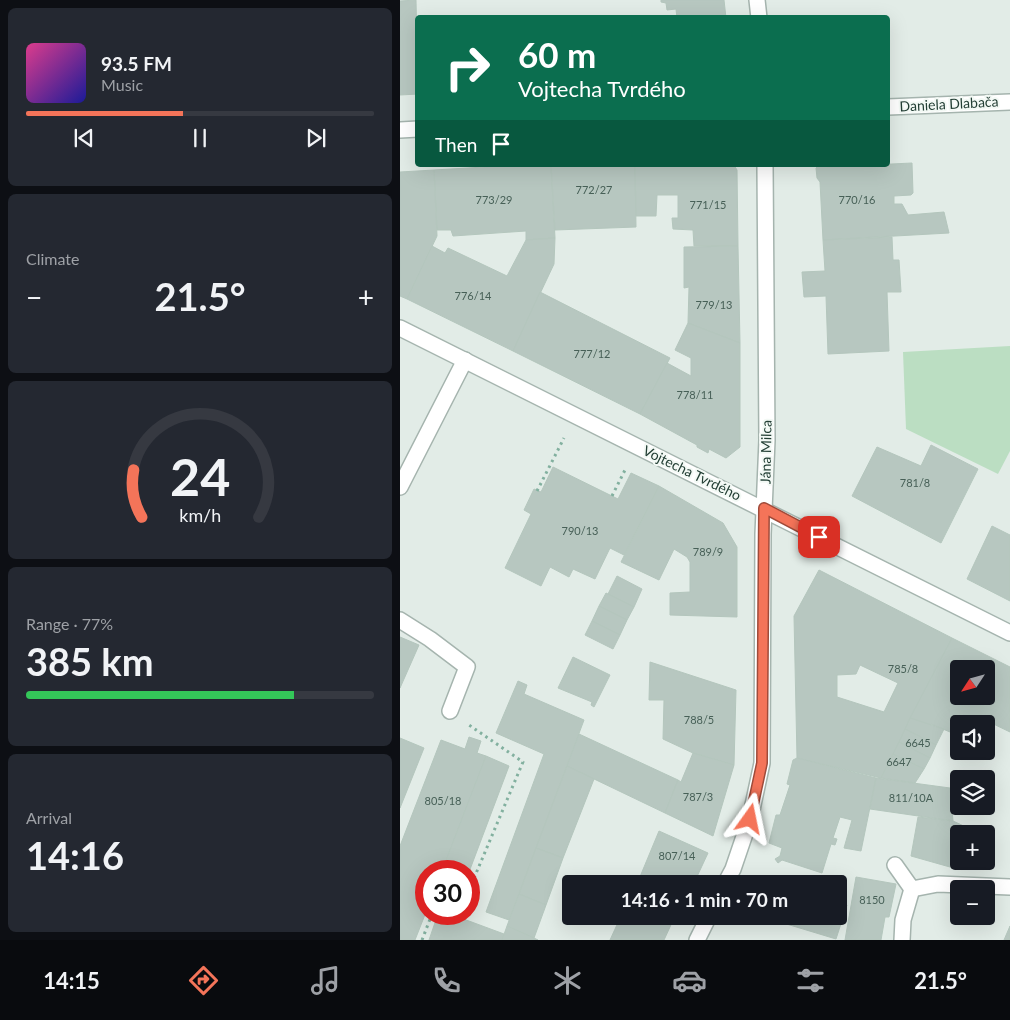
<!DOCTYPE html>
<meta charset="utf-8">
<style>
body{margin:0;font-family:Lato,sans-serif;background:#242831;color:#f1f3f6;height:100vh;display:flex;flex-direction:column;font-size:19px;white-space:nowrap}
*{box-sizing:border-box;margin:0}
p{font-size:16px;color:#9ea1a6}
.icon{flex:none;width:28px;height:28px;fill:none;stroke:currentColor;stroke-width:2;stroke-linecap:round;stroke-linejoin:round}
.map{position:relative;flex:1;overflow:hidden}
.panel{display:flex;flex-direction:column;gap:8px;padding:8px;background:#0d0f14;width:400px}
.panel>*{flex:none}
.hud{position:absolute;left:15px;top:15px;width:475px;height:152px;border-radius:5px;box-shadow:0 5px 20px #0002;background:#0b6e4f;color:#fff;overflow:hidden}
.needle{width:32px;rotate:234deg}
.controls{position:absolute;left:550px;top:660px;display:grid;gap:10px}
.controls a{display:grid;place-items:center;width:45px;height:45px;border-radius:5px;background:#171b24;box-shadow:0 5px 20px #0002;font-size:25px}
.speed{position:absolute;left:15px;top:860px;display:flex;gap:10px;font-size:25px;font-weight:700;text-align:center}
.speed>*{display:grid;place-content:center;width:65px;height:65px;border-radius:50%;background:#171b24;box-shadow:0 5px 20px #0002;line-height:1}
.speed .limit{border:8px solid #d22;background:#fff;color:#111}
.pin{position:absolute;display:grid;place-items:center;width:42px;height:42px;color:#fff;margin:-21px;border-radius:10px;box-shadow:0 2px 8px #0006}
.me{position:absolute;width:55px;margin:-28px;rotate:12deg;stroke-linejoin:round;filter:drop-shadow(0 0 4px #0008)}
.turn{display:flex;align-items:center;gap:18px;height:105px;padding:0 20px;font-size:22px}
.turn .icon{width:65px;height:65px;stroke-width:2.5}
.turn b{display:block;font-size:35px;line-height:42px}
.then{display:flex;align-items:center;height:48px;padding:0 20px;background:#0003;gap:10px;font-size:19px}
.big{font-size:38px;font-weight:700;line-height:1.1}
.panel .card{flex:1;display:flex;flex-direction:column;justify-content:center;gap:8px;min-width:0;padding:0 18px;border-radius:8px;background:#242831}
.panel .dial{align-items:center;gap:0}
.dial svg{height:130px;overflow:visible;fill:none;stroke:#363941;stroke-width:7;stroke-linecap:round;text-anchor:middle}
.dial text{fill:#f1f3f6;stroke:none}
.song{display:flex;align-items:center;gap:15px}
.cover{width:60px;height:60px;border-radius:8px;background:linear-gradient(135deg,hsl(330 70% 55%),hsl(240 70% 35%))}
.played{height:5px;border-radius:2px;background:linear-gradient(90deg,#f47459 45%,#363941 45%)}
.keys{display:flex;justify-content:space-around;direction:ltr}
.heat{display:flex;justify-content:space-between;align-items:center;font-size:28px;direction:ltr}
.charge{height:8px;border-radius:4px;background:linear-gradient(90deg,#34c759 77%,#363941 0)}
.trip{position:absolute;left:162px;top:875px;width:285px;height:50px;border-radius:5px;background:#171b24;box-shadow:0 5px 20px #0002;font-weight:700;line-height:50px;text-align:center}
.dock{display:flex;height:80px;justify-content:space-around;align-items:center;background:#090b0e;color:#9ea1a6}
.dock .icon{width:35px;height:35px}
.dock .on{color:#f47459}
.dock b{font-size:22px;color:#f1f3f6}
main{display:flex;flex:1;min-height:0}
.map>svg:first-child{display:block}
</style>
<main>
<section class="panel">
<div class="card">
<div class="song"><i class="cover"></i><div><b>93.5 FM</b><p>Music</p></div></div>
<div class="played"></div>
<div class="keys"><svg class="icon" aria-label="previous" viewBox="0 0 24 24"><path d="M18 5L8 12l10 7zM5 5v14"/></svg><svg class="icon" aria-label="pause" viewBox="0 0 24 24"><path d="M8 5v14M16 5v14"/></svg><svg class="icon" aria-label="next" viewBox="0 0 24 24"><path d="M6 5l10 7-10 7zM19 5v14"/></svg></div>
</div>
<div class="card"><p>Climate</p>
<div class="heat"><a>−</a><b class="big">21.5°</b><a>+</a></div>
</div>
<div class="card dial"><svg viewBox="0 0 100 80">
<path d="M14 69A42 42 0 1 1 86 69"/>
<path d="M14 69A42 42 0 0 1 9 40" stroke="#f47459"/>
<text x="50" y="56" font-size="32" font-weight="700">24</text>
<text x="50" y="72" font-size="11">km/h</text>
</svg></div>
<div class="card"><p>Range · 77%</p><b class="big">385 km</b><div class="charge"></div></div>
<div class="card"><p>Arrival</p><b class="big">14:16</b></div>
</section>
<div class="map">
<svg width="610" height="940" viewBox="0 0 610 940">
<rect width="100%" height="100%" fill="#e2ece7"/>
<polygon fill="#bbdec2" points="610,346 610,451 598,474 506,429 503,352"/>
<g fill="#b7c7c0" stroke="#b4c6bd" fill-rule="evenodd">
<polygon points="16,0 18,94 0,95 0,1"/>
<polygon points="261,0 324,0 326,18 277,18 276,9 267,10 266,3 261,2"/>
<polygon points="512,163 513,193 511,195 494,196 494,204 502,204 508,215 544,212 549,233 423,240 420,182 417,178 416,168 419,165 430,167"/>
<polygon points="118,165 151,165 155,238 126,240 126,231 53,236 51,230 37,230 34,170"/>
<polygon points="151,165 235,165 236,227 155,230"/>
<polygon points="235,165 334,165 337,170 338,246 294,246 293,230 273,229 272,218 278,218 278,195 257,195 256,216 236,216"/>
<polygon points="34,170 37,236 7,299 0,296 0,172"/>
<polygon points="492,237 493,260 499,260 501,292 487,292 489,351 428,354 426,296 404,297 402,272 425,271 423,240"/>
<polygon points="155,238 154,264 113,351 7,299 32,246 45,253 48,248 107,276 126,240"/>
<polygon points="338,246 340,343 288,323 289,287 284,288 284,247"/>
<polygon points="140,292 270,358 240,414 113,351"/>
<polygon points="288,323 340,343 340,447 326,458 309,449 308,453 297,447 297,445 240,414 267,363 291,376 291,358 275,350"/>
<polygon points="531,445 578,469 541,543 452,496 477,447 521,466"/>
<polygon points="153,467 218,499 231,473 259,486 224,555 210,548 195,579 173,569 169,577 150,567 141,586 105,568 131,514 124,510 134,489 141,492"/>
<polygon points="259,486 323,523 337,547 337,617 270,615 270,593 290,592 290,562 287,557 274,549 259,580 221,562"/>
<polygon points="592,526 610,535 610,601 567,579"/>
<path d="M419 570 552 638 481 778 397 758 394 616ZM460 665 498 683 484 712 437 697V675L456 674Z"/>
<polygon points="217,576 242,589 234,607 208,594"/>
<polygon points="206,593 234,607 227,620 199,606"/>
<polygon points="199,606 227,620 220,635 192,621"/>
<polygon points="192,621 220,635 213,649 185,635"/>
<polygon points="0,637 19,645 0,688"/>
<path d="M552 638 610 667V732L579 717 575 724 568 722 559 724V727L553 726 550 732 531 724 530 726 510 718ZM559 669H586V696H559Z"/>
<polygon points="173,657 210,675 194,707 191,705 192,702 158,688"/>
<polygon points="250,662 336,690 334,765 293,753 263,739 264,700 249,700"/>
<polygon points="118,681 127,685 124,694 184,720 109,920 86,912 144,754 96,733"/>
<polygon points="510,718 544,729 536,745 505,729"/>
<polygon points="505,729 536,745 530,758 499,742"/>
<polygon points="179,734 278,780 265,813 167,766"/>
<polygon points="69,737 81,741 77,753 86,756 42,871 26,871 26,912 15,940 0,940 0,846 41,740 65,749"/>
<polygon points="0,738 24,748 0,808"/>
<polygon points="499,742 530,758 524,769 493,754"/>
<polygon points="293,753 334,765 313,836 265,813 278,780 281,782"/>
<polygon points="493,754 524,769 515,783 481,778"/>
<polygon points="86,756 109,766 69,872 42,871"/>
<polygon points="397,758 476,778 461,851 444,848 452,820 440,817 433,838 437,839 435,845 431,844 422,873 382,860 378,863 375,859 380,856 382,848 369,843 376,815 380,815 390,785 387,784 393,760"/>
<polygon points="167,766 194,779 163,858 136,848"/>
<polygon points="476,778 550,788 553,821 470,809"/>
<polygon points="518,817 553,821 581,834 559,834 559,861 565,861 557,869 511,856"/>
<polygon points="259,831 308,853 294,883 237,884"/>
<polygon points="136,848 163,858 146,905 119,894"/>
<polygon points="357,876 380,884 354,884"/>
<polygon points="456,877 496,884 489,917 485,917 481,940 445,940"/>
<polygon points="119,894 146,905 134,938 107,926"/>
<polygon points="439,903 447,905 436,939 370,919 368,924 341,918 439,916"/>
<polygon points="38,914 50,914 104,934 102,940 29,940"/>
<polygon points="221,916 275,916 264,940 210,940"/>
<polygon points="107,926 134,938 138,940 102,940"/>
<polygon points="610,926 610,940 604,940"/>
</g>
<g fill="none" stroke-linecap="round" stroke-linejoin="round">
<g stroke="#a5b4ae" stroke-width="18">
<g id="minor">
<polyline points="357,0 359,18"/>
<polyline points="488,107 610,102"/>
<polyline points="0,130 18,129"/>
<polyline points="0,328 610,633"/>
<polyline points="0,487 65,360"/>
<polyline points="0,620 30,639 67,667 50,711"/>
<polyline points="495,865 512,889 538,884 610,887"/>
<polyline points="325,884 333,869 350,819 362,763 363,534 367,440 365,165"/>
<polyline points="297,940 309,916"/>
<polyline points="502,940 503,920 512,889"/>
</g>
</g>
<g stroke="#82b09f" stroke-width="3" stroke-dasharray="2.5 4" stroke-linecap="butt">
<polyline points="137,491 164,438"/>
<polyline points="212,496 226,468"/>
<polyline points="69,890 123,762 69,725"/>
<polyline points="22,940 32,914"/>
</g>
<use href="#minor" stroke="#fff" stroke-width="15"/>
</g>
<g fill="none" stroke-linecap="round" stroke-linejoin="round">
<g stroke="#9f4b3a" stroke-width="12">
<polyline id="route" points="350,819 362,763 364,508 419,537"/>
</g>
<use href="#route" stroke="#f47459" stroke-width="9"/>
</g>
<g text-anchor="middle" stroke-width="4" stroke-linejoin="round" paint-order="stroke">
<g font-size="11" fill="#476057">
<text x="194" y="194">772/27</text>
<text x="94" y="204">773/29</text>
<text x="457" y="204">770/16</text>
<text x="308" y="209">771/15</text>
<text x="73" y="300">776/14</text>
<text x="314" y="309">779/13</text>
<text x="192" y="358">777/12</text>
<text x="295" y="399">778/11</text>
<text x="515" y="487">781/8</text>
<text x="180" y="535">790/13</text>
<text x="308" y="556">789/9</text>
<text x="503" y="673">785/8</text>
<text x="299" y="724">788/5</text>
<text x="518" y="747">6645</text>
<text x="499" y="766">6647</text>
<text x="298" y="801">787/3</text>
<text x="511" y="802">811/10A</text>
<text x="43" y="805">805/18</text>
<text x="277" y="860">807/14</text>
<text x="472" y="904">8150</text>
</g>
<g font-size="14" fill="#223e34" stroke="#f3f9f5">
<text transform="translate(549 104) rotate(-3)" y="5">Daniela Dlabača</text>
<text transform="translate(366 452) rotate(-89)" y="5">Jána Milca</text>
<text transform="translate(292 473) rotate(26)" y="5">Vojtecha Tvrdého</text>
</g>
</g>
</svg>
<div class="controls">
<a><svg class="needle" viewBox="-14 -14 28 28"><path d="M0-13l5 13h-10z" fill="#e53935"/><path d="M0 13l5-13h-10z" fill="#9ea1a6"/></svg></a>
<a><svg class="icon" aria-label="sound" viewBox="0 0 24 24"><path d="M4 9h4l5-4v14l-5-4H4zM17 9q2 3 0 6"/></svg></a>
<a><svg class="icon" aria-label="layers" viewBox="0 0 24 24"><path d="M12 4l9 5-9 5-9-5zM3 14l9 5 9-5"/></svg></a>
<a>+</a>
<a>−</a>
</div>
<div class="speed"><div class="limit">30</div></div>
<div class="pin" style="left:419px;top:537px;background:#d93025"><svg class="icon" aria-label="arrive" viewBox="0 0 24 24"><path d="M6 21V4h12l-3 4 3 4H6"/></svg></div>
<svg class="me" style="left:350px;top:819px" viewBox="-20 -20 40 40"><path d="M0-17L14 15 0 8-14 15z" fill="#f47459" stroke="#fff" stroke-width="4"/></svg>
<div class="trip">14:16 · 1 min · 70 m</div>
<div class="hud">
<div class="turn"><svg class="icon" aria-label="right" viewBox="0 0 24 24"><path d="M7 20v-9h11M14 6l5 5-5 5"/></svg><div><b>60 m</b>Vojtecha Tvrdého</div></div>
<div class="then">Then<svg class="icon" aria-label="arrive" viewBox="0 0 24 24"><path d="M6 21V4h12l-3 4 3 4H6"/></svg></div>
</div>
</div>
</main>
<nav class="dock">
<b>14:15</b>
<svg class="icon on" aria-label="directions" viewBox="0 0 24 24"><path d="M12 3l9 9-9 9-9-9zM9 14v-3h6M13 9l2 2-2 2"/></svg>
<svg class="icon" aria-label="music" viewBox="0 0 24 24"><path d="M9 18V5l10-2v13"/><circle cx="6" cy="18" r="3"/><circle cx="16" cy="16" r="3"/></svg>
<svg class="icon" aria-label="phone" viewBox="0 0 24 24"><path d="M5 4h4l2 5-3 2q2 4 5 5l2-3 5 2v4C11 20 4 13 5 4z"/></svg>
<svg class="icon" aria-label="climate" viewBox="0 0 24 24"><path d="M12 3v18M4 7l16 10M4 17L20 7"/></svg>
<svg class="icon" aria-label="car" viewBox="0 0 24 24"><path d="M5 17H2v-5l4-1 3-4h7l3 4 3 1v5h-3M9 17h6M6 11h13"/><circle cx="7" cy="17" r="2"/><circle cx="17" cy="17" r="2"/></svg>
<svg class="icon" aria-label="filters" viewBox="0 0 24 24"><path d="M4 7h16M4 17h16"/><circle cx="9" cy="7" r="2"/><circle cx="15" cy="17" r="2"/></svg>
<b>21.5°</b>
</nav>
